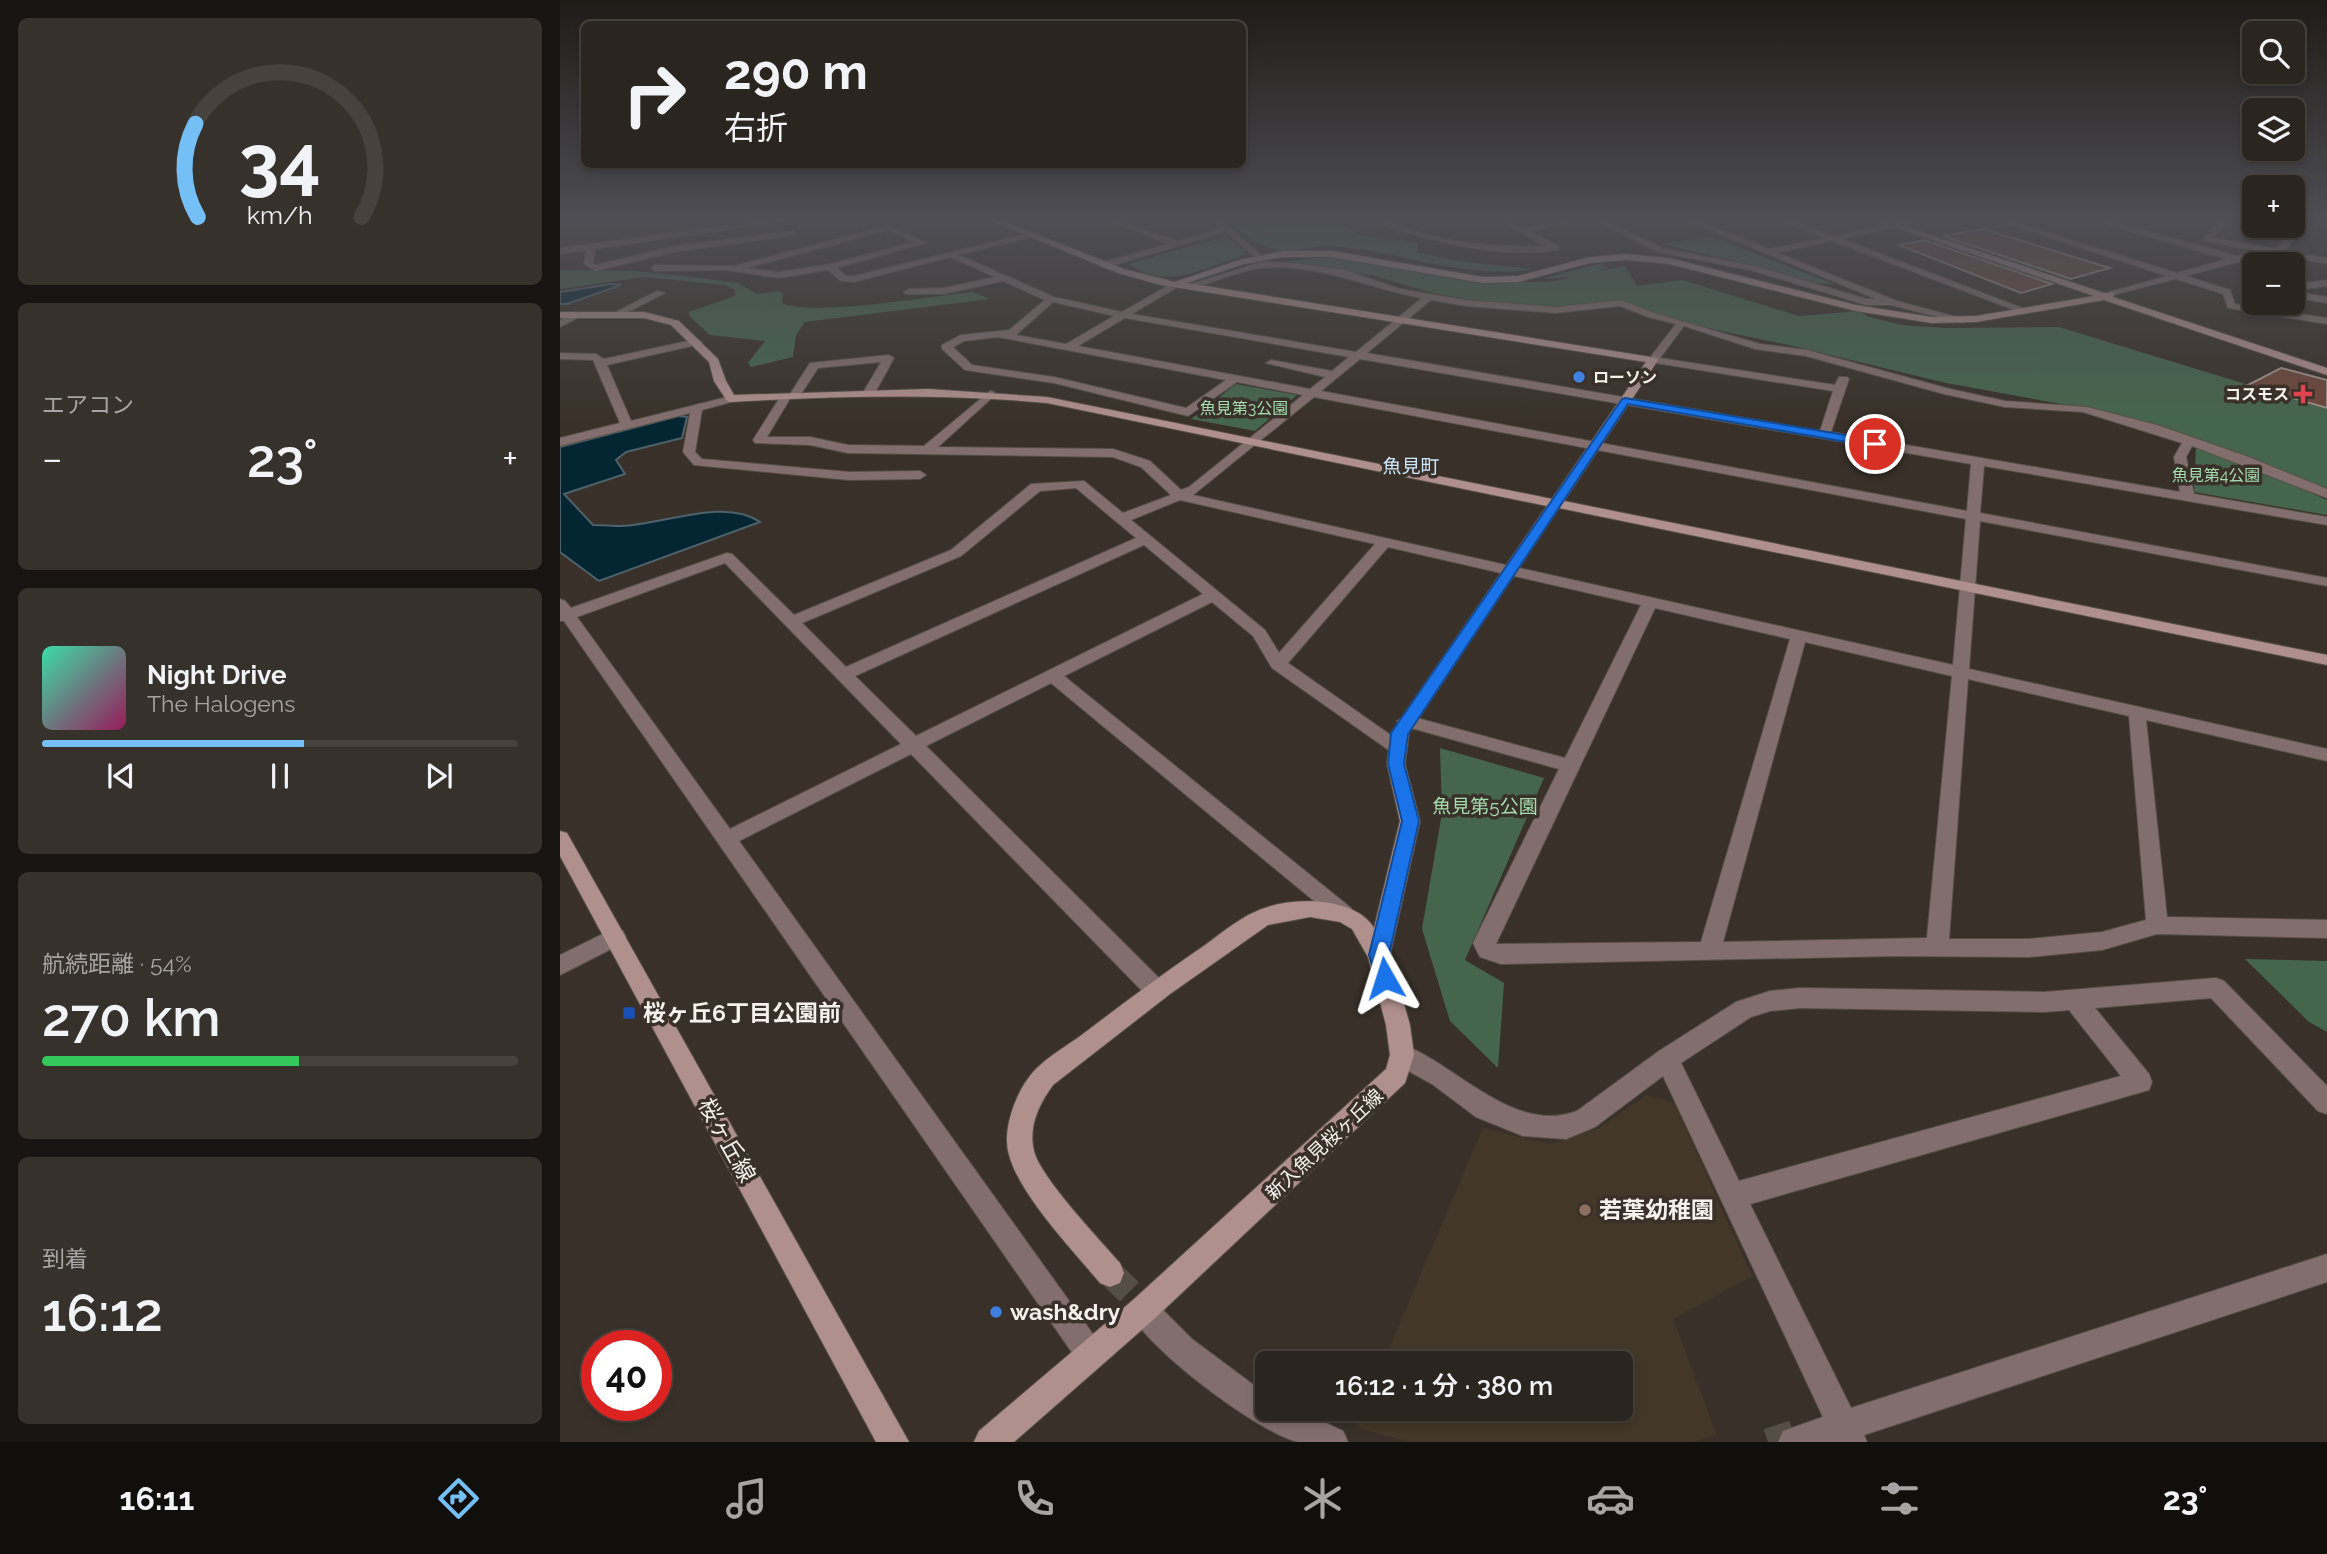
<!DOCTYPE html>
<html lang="ja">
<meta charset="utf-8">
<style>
body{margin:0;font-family:Raleway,"Noto Sans JP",sans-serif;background:#37312c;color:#f1f3f6;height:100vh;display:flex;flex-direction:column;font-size:26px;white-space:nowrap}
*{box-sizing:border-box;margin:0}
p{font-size:23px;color:#a6a5a4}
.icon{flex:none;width:38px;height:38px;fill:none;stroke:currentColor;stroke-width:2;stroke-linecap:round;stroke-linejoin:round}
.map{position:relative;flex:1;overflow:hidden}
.panel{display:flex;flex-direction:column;gap:18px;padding:18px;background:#181411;width:560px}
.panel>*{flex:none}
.top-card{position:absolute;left:21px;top:21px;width:665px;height:147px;border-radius:10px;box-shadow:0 4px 10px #0003,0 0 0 2px #47423d;background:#2b251f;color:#f1f3f6;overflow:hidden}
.controls{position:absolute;left:1682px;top:21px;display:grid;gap:14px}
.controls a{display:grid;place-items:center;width:63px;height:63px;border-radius:10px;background:#2b251f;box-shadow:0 4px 10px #0003,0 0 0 2px #47423d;font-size:35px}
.speed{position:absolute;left:21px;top:1330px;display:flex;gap:14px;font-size:35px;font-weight:700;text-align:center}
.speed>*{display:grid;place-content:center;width:91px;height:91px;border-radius:50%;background:#2b251f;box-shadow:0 4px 10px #0003,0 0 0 2px #47423d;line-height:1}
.speed .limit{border:10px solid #d22;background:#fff;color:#111}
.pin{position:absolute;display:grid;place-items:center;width:60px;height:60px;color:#fff;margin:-30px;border:4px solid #fff;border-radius:50%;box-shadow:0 2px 7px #0007}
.me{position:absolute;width:77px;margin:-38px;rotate:354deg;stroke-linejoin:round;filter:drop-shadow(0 0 5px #0008)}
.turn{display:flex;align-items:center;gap:24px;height:147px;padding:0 28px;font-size:32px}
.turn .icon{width:91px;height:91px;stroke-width:2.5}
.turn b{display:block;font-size:49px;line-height:60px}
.big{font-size:52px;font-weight:600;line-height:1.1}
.panel .card{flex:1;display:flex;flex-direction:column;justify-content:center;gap:10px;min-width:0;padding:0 24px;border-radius:10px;background:#37312c}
.panel .dial{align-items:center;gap:0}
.dial svg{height:182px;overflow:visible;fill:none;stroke:#47423d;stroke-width:7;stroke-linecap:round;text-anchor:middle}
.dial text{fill:#f1f3f6;stroke:none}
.song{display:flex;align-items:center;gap:21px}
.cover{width:84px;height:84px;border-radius:10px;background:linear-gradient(135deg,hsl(160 70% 55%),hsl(330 70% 35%))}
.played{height:7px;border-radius:4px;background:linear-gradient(90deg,#74c0f6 55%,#47423d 55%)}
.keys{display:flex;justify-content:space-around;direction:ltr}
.heat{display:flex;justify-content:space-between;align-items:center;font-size:38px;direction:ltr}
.charge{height:10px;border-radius:5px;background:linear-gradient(90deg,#34c759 54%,#47423d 0)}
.trip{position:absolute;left:695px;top:1351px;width:378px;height:70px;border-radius:10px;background:#2b251f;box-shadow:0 4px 10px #0003,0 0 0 2px #47423d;font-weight:600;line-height:70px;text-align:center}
.dock{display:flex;height:112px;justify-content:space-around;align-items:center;background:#110f0c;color:#a6a5a4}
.dock .icon{width:49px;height:49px}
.dock .current{color:#74c0f6}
.dock b{font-size:32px;color:#f1f3f6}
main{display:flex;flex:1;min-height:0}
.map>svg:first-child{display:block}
</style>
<main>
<section class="panel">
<div class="card dial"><svg viewBox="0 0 100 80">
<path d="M14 69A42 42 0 1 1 86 69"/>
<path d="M14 69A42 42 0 0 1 13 28" stroke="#74c0f6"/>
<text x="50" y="56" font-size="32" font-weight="700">34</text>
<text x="50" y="72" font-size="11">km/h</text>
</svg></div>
<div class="card"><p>エアコン</p>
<div class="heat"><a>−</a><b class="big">23°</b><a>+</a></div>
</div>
<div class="card">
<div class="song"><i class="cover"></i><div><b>Night Drive</b><p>The Halogens</p></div></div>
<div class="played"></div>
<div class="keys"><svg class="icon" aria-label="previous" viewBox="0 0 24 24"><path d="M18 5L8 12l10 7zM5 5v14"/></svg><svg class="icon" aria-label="pause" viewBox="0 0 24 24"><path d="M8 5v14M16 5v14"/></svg><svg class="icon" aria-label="next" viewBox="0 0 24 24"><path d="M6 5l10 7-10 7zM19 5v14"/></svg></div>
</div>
<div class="card"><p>航続距離 · 54%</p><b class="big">270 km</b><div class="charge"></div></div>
<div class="card"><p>到着</p><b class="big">16:12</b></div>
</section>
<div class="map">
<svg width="1767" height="1442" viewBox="0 0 1767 1442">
<rect width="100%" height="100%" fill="#393129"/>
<g fill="#433729">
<polygon points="0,219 226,219 0,249"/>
<polygon points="1087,1095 1114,1103 1192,1276 1113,1319 1157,1435 1133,1442 849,1442 796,1427 804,1409 1060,1409 1060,1363 823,1363 923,1128 989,1144 1037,1129"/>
</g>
<g fill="#46654d">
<path d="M662 219H774L797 234 858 243 857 252 898 261 972 269C904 281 834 248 766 246 750 246 728 254 713 249 695 244 678 230 662 219Z"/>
<path d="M666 236 688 254C645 266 611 292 568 264Z"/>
<polygon points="1150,236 1274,284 1255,283 1193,265 1100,244"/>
<path d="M765 257C831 264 895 284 962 282 979 282 995 283 1010 277L981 279 1041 263 1048 268 1035 272 1065 266 1077 286 1122 280 1239 316 1299 311 1309 317 1342 325 1387 328 1499 327 1767 409V491L1695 459 1594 426 1501 404 1386 383 1229 345 1161 331 1092 313 1063 303 988 308 924 302 873 293 811 275 721 262Z"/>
<path d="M0 270 73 271 125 276 178 283 197 294 219 291 223 294 222 303C254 317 372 296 412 292L430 299 245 322 236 335 233 357 191 367 188 363 205 341 150 335 129 316V312L175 296V290L165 285 84 277 0 289Z"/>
<polygon points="676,384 737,395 695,431 631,419"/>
<polygon points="1636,445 1703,471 1767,500 1767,515 1634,492"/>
<polygon points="880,748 984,778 905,960 944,983 938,1068 890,1021 862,929 882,813"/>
<polygon points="1685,959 1767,961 1767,1032 1749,1022"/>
</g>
<g fill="#042532" stroke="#4d626a" stroke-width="2">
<polygon points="51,284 61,285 7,304 0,304 0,292"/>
<path d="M119 416 127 417 122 438 66 452 56 460 65 474 4 494 33 525C42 525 52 526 61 526 102 525 165 497 200 522L39 581 0 552V447Z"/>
</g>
<g fill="#6d473b" stroke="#9e908b" stroke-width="2">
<polygon points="1423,229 1550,268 1511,279 1383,236"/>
<polygon points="1364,240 1492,284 1461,293 1339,245"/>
<polygon points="1721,368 1767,380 1767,408 1688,385"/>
</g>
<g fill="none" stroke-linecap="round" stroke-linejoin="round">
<g stroke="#554e46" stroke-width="27" stroke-dasharray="27 14" stroke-linecap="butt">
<polyline points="550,1273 593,1315"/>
<polyline points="1208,1442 1241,1431"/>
</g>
<g stroke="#575048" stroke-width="2">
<g id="street">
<polygon points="216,219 239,219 35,249 33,263 36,265 115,246 233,231 236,235 115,252 35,271 24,264 26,250 0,254 0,248"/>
<polygon points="544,219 556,219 617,241 661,228 651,219 660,219 704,257 697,259 666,232 544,268 541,267 541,263 608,244"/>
<path d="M814 219H825C875 243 931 248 985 246L936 219C947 219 953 226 962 227 974 229 1007 219 1024 219L969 231 999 246V250C951 257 906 249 860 236 844 232 827 228 814 219Z"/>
<polygon points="1030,219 1041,219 1103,248 1199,267 1307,299 1316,299 1123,219 1135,219 1209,249 1264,238 1217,219 1229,219 1274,236 1354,219 1370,219 1282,239 1470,311 1462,313 1272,241 1218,253 1337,301 1408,320 1403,323 1330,305 1306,305 1194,271 1098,252"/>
<polygon points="1432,219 1445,219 1617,273 1667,259 1526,219 1541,219 1584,230 1677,256 1706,252 1644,241 1644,237 1662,219 1671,219 1653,238 1717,249 1743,219 1751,219 1725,251 1767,258 1767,264 1721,255 1678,262 1626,276 1670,290 1675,304 1767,318 1767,324 1668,308 1663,294 1616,279 1549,296 1549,292 1607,276"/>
<path d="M330 225 366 243 277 268 286 276H294L469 233 472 237 399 255 494 297 562 312 616 281 619 282V286L572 314 796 352 862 298C809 289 759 263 703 268 679 270 653 283 630 289L625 286 701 262 733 263 785 270 840 289 906 300 996 307 1061 300 1094 313 1200 344 1247 350 1386 388 1445 401 1527 407 1597 425 1686 456 1767 489V498L1632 446 1626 457 1634 494 1767 517V525L1424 466 1420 513 1767 578V586L1420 521 1409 669 1767 749V761L1586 720 1607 917 1767 920V938L1597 934 1542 950 1469 957 1335 956 941 964 920 957 913 943 999 769 840 725 837 721 846 715 1005 758 1081 605 828 547 728 663 842 743 845 747 836 753 830 751 712 668 693 636 652 602 504 676 791 908 795 914 791 920 784 922 777 920 491 683 366 746 605 984 608 991 605 998 597 1001 589 998 351 754 179 841 540 1344 545 1354 540 1364 530 1369 520 1364 4 621H0V599L5 601 11 608 167 553 172 554 234 615 391 550 471 484 524 481 563 513 611 495 581 467 553 457 288 453 250 445 195 443 193 440 222 394H230L250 363 329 355 334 358 316 391 310 394 304 391 321 362 258 368 239 397H231L207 437H250L288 445 364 446 430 391 434 392V396L378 447 553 449 590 461 621 490 629 487 743 395 677 382 628 416 494 383 405 370 382 349V345L401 335 449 330 485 300 443 281 384 294H346L344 292 349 289 384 288 435 277 390 257 294 282 281 281 268 270 219 278 165 270 95 271 91 268 95 265 174 266ZM329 230 354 242 270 264 219 272 187 268ZM871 300 906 306 996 313 1060 306 1088 317 1116 324 1088 360 1089 362 1273 391 1260 431 807 353ZM493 302 554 316 506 344 456 335ZM565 318 789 357 772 371 711 360 706 363 765 377 750 389 518 346ZM1124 326 1195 349 1246 356 1384 394 1445 407 1523 412 1622 443 1614 457 1620 492 1271 432 1289 379 1287 377H1279L1275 385 1100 358ZM438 337 666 380 626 408 494 377 412 365 393 347 404 341ZM800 359 1411 464 1407 511 761 391ZM754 397 1406 519 1393 665 633 495ZM516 488 576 538 286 667 242 623 401 556 480 491ZM620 500 815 544 719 653 705 630 571 520ZM584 545 643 594 356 736 295 676ZM165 563 341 744 170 829 17 617ZM1095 608 1230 639 1141 942 936 944ZM1245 642 1392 676 1367 938 1163 942ZM1408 679 1569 716 1586 920 1542 932 1469 939H1389Z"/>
<polygon points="1767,280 1767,286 1732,291 1732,285"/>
<polygon points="97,291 105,293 60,316 52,314"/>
<polygon points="1732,291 1767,297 1767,303 1732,297"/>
<polygon points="15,313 23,315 0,327 0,320"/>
<polygon points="137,339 142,342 141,344 47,365 71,421 171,396 175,397 175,401 142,410 135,452 142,459 289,472 360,471 366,475 360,479 289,480 134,465 123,452 130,413 0,446 0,438 60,423 33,360 0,359 0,353 36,354 44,359"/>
<polygon points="55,928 63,931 66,937 63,943 0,975 0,955"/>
<path d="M1656 978 1664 981 1767 1086V1114L1758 1111 1651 998 1535 1008 1589 1074 1592 1082 1589 1090 1190 1204 1291 1408 1767 1254V1282L1304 1435 1307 1442H1218L1223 1431 1263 1417 1103 1076 1035 1127 1006 1139 963 1136 916 1117 872 1084 834 1063 830 1055 834 1047 842 1044C897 1065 954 1135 1017 1111L1099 1051 1176 1002 1210 991 1240 988 1485 992ZM1240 1008 1485 1012 1509 1010 1561 1076 1179 1181 1121 1063 1191 1017 1210 1011Z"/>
<path d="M583 1296 593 1300 632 1339 707 1395V1409H736L783 1431 788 1442C772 1442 753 1442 738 1442 699 1433 584 1347 569 1310L573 1300Z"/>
</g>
</g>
<g stroke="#575048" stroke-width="2">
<g id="secondary">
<path d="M426 219H438L564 269 615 282 679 260 723 251H772L923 277 958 276 1030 257 1066 254 1109 258 1296 305 1372 317 1416 316 1534 296 1311 219H1323L1544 293 1555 292 1553 297 1767 368V375L1544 300 1416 322 1372 323 1296 311 1109 264 1066 260 1030 263 958 282 923 283 772 257H723L684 264 627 283 1097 358 1098 360 1004 501 1767 655V665L999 508 849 733 845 764 860 821 830 955 850 1025 854 1055 845 1083 593 1320 454 1442H414L419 1431 573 1300 826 1069 830 1055 826 1025 808 957 792 929 780 922 750 917 708 925 610 994 493 1085C479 1104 468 1127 474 1151 480 1177 540 1240 560 1263L564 1273 560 1283 550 1287 540 1283C513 1250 448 1184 447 1142 446 1119 459 1086 476 1069 489 1056 508 1045 523 1034 560 1006 597 978 635 952 655 939 675 920 697 911 729 896 795 896 814 928L840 821 827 764 831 733 987 506 487 403C381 393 277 396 171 402L167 401 154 381 149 362 111 325 84 318H0V312H84L119 321 158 359 166 381 174 395 368 389 487 397 992 499 1086 362 601 285 558 273Z"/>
<polygon points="0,831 7,833 349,1442 316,1442 0,856"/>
</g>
</g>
<use href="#street" fill="#826f6d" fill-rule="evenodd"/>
<use href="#secondary" fill="#af908d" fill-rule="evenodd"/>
</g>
<linearGradient id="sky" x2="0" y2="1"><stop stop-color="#1f1b17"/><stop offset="0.52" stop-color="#4e4e54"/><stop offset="1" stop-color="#4e4e54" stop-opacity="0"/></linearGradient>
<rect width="1767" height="421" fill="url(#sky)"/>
<polygon fill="#1a73e8" stroke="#114b97" stroke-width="2" points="1065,398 1315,440 1321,444 1315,447 1068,404 848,734 844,764 859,821 829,955 835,978 832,984 825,987 818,984 809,955 842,821 828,764 831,733 1062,399"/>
<g fill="#3f7fe0" stroke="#393129" stroke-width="2.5">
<circle cx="1019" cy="377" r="7"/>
<circle cx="436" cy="1312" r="7"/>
</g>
<path fill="#e0444e" stroke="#393129" stroke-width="2.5" d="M1739.5 383.5h7v7h7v7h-7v7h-7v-7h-7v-7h7z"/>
<rect fill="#1a4fb4" stroke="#393129" stroke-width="2.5" x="62" y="1006" width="14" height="14" rx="3.5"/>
<circle fill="#8d6e63" stroke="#393129" stroke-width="2.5" cx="1025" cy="1210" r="7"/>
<g text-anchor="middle" stroke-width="7" stroke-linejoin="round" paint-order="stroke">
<g font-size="16" font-weight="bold" fill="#f6f1eb" stroke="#393129" text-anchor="start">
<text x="1033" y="383">ローソン</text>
<text x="1729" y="400" text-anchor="end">コスモス</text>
</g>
<g font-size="16" fill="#a4deb1" stroke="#393129">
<text x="684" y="414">魚見第3公園</text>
<text x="1656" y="481">魚見第4公園</text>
</g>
<g font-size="19" fill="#cce7fc" stroke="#393129">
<text x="851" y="473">魚見町</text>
</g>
<g font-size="19" fill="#a4deb1" stroke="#393129">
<text x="925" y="813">魚見第5公園</text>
</g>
<g font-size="19" fill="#f6f1eb" stroke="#393129">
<text transform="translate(764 1144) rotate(-43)" y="7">新入魚見桜ヶ丘線</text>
</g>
<g font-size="23" font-weight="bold" fill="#f6f1eb" stroke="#393129" text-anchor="start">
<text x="83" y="1021">桜ヶ丘6丁目公園前</text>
<text x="1039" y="1218">若葉幼稚園</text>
<text x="450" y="1320">wash&amp;dry</text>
</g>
<g font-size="23" fill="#f6f1eb" stroke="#393129">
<text transform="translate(167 1140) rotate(61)" y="8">桜ヶ丘線</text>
</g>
</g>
</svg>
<div class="controls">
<a><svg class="icon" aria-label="search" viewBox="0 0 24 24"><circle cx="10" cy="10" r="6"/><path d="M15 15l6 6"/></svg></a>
<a><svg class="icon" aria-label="layers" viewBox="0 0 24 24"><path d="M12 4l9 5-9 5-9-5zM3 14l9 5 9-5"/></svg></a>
<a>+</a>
<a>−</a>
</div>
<div class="speed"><div class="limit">40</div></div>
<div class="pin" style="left:1315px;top:444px;background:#d93025"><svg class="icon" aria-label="arrive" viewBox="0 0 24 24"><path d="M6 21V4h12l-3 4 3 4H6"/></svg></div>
<svg class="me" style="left:825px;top:978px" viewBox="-20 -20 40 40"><path d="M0-17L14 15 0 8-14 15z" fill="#1a73e8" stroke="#fff" stroke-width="4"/></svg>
<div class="trip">16:12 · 1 分 · 380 m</div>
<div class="top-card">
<div class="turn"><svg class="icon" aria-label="right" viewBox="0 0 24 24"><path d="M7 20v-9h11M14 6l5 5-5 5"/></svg><div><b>290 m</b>右折</div></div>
</div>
</div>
</main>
<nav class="dock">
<b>16:11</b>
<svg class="icon current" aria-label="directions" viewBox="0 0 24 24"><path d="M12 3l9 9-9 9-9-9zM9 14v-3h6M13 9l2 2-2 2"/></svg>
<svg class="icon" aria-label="music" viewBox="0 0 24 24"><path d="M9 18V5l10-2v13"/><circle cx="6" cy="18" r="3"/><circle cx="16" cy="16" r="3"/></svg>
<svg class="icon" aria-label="phone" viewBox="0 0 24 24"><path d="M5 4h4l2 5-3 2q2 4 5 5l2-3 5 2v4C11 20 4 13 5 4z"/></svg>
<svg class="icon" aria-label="climate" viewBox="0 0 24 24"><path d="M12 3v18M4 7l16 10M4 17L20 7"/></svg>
<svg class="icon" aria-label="car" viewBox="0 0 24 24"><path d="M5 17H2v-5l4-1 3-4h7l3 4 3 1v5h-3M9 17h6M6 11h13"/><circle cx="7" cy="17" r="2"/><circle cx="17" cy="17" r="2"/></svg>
<svg class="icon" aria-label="filters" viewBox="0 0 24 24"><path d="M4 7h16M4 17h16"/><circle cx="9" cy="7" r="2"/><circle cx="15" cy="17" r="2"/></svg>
<b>23°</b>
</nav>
